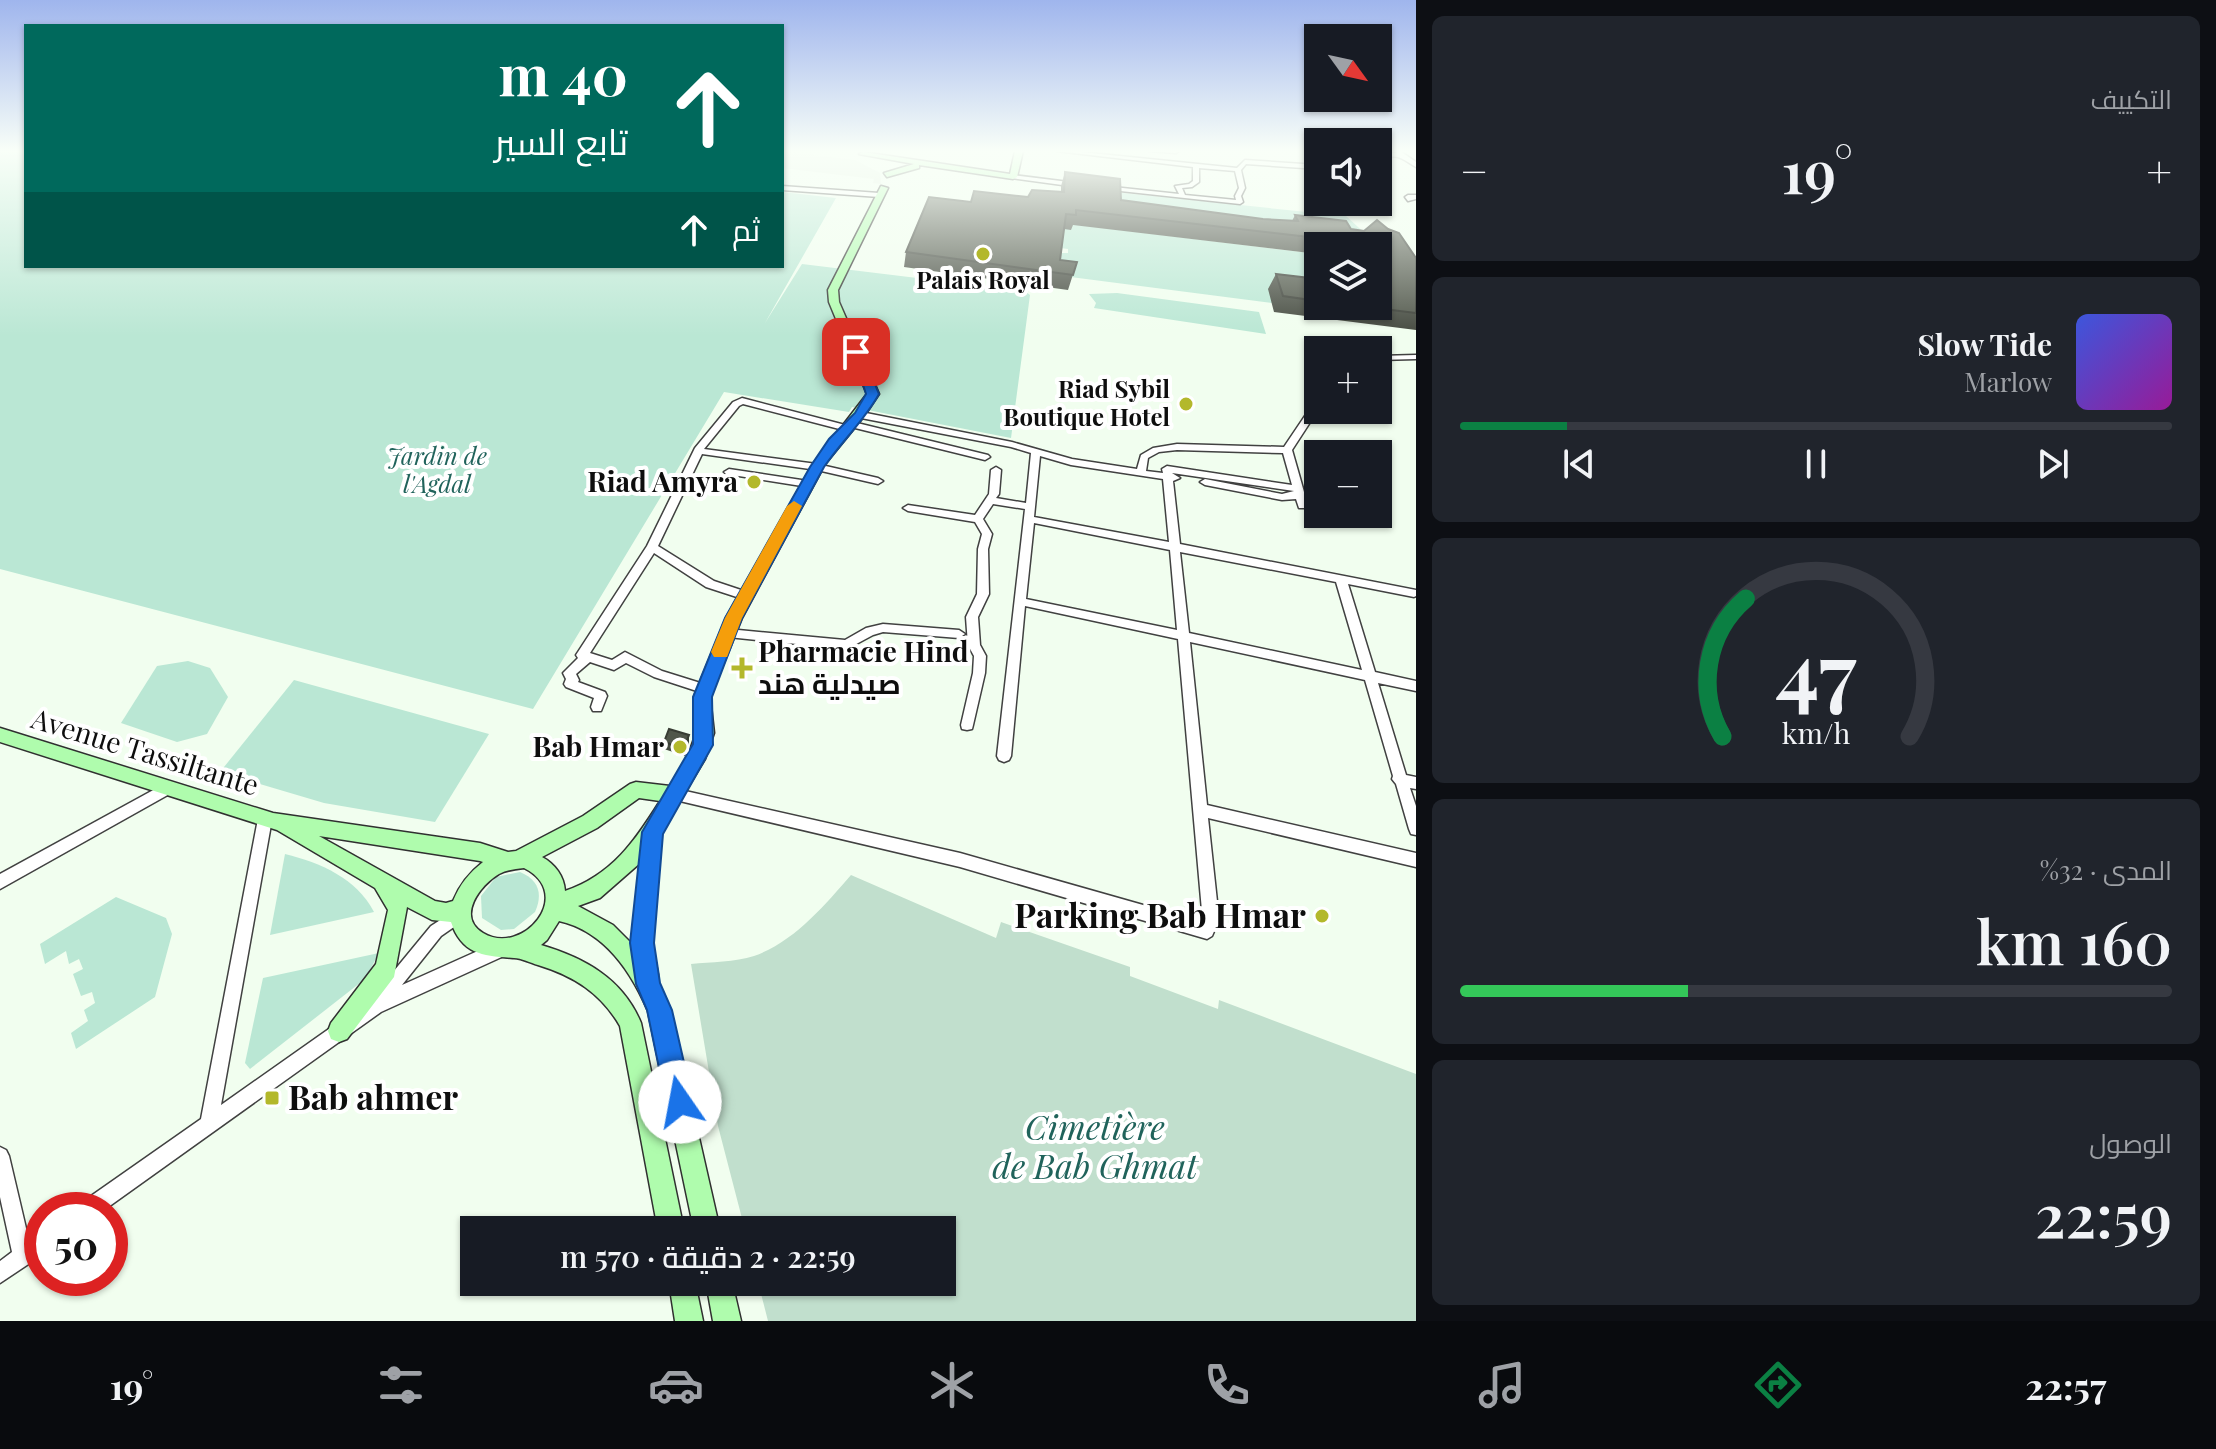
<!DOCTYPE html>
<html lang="ar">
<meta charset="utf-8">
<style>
body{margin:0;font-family:"Playfair Display",Cairo,serif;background:#20242c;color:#f1f3f6;direction:rtl;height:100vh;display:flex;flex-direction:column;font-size:30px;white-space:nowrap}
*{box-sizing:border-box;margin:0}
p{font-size:26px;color:#9ea1a6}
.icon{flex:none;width:44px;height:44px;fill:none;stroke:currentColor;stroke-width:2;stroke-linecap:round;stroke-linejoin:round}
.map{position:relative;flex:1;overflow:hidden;direction:ltr}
.drawer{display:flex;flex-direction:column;gap:16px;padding:16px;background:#0d0f14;width:800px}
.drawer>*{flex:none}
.hud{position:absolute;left:24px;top:24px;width:760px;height:244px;border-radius:0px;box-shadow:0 2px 6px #0004;direction:rtl;background:#00695c;color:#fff;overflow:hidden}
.needle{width:52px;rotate:123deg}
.tools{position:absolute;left:1304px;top:24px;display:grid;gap:16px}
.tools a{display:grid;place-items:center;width:88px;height:88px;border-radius:0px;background:#171b24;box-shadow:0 2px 6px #0004;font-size:40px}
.speed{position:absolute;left:24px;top:1192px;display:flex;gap:16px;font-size:40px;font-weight:700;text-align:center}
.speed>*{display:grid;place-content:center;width:104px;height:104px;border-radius:50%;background:#171b24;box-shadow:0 2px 6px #0004;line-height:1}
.speed .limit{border:12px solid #d22;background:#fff;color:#111}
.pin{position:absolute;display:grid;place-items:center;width:68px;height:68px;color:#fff;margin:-34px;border-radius:16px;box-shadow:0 4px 12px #0006}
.me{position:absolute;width:88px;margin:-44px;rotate:348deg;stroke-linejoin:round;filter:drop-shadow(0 0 6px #0008)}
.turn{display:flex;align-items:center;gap:28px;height:168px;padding:0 24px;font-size:36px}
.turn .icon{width:104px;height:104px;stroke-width:2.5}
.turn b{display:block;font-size:56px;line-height:68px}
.then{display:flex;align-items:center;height:76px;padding:0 24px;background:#0003;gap:16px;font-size:30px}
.big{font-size:60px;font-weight:600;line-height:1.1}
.drawer .card{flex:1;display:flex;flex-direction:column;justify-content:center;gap:12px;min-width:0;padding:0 28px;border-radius:12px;background:#20242c}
.drawer .dial{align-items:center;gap:0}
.dial svg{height:208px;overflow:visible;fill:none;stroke:#363941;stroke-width:7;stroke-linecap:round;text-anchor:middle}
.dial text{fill:#f1f3f6;stroke:none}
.song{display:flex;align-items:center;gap:24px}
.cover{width:96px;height:96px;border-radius:12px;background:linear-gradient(135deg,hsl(230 70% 55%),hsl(300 70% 35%))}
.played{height:8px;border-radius:4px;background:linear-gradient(90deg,#0b8043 15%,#363941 15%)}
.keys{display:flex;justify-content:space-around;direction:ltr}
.heat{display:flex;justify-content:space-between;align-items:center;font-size:44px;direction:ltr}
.charge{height:12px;border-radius:6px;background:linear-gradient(90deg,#34c759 32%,#363941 0)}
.trip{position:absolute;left:460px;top:1216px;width:496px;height:80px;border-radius:0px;background:#171b24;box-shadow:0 2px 6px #0004;font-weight:600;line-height:80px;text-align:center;direction:rtl}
.dock{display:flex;height:128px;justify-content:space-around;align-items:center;background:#090b0e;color:#9ea1a6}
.dock .icon{width:56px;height:56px}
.dock .selected{color:#0b8043}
.dock b{font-size:36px;color:#f1f3f6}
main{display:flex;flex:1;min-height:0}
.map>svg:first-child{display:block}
</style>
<main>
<section class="drawer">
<div class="card"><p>التكييف</p>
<div class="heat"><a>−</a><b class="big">19°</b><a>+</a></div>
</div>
<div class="card">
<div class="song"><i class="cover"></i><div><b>Slow Tide</b><p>Marlow</p></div></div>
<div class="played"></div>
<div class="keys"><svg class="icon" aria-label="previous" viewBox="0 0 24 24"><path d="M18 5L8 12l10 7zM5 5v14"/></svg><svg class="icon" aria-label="pause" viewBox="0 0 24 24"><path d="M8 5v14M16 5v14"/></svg><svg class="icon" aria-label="next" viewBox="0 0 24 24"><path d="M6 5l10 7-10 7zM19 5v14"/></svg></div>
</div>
<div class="card dial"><svg viewBox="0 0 100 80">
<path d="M14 69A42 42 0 1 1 86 69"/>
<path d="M14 69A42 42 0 0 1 23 16" stroke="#0b8043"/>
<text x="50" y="56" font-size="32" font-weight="700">47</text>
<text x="50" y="72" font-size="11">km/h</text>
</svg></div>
<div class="card"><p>المدى · 32%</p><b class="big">160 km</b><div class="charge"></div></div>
<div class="card"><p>الوصول</p><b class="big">22:59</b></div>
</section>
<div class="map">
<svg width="1416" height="1321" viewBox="0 0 1416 1321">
<rect width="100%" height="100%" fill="#f1feef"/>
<g fill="#bae7d4">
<polygon points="0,151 26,151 26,266 782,266 782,192 836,198 765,323 802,264 1025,291 1030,295 1011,438 852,407 849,412 724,392 533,709 0,569"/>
<polygon points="1075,188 1346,216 1370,238 1290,236 1115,214"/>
<polygon points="1071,224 1318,254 1318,295 1272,303 1055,275 1057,253 1068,253 1068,249 1060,248 1062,229"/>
<polygon points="1117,293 1259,312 1266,334 1094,308 1096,303 1089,294"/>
<polygon points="188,661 210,668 228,697 207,734 177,742 121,723 157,666"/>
<polygon points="294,680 489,734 435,822 324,803 220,772"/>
<path d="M285 854C321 863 356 878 374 912L270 935Z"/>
<path d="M520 872C539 880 543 894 535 912L514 929 501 930 482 918 481 896 496 877Z"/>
<polygon points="116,897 166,918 172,934 155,997 76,1049 71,1033 88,1021 84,1010 95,1003 92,992 81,996 73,974 83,969 79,959 69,964 66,951 45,964 40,944"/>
<polygon points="379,953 365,979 250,1069 245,1063 263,978"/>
</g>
<path fill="#c1dfcd" d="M851 875 996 938 1001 922 1130 967V976L1218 1009 1219 1000 1416 1074V1321H768L758 1282H942V1230H745L718 1126 691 964C711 962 735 962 754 956 794 942 824 906 851 875Z"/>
<polygon fill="#e1eede" points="782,151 855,160 880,173 881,184 873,183 874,179 782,168"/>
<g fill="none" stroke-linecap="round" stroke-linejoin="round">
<g stroke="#414141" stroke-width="3">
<g id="street">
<path d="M1056 151H1071L1237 168 1245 160 1318 165V169L1246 164 1241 170 1245 188 1241 196 1243 202 1240 204 1102 189 1104 186 1179 194 1175 186 1189 184 1193 181V167ZM1199 168 1235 171 1239 188 1235 196 1236 200 1185 195 1182 188 1192 187 1199 182Z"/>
<polygon points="1149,151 1179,151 1176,153"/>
<path d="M1395 151H1400L1416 162V167C1399 157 1397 152 1378 162V158L1386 153H1397Z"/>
<polygon points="1013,175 1077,183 1080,185 1077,187 1011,178"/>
<polygon points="782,186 879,193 882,195 879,197 782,190"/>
<polygon points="1408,195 1416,195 1416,199 1408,201 1405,197"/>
<polygon points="1416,355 1416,359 1378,360 1378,356"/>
<polygon points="742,398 849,426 850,423 853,422 988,455 990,457 985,460 851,427 850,430 847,431 743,404 739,406 704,449 817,464 878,478 883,481 878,484 817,470 702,454 658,546 714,581 750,593 752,596 746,600 706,587 654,553 590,653 612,660 625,652 662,671 710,686 712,689 710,692 706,694 654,677 626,663 614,670 590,662 576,674 579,680 578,682 605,692 607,696 601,711 593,711 591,707 594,698 566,687 564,684 566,679 563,673 578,658 576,655 578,652 647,546 695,448 733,402"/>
<path d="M1318 400V410L1292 450 1308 506 1307 508H1299L1296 499 1282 500 1205 485 1200 482 1205 479 1282 494 1294 491 1172 473 1180 478 1173 481 1180 544 1416 590V596L1414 597 1348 584 1375 672 1416 681V691L1378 683 1406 775 1416 777V789L1410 788 1416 806V835L1411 834 1409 829 1396 784 1392 779 1393 776 1365 680 1190 642 1207 805 1416 853V867L1208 818 1219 920 1212 936 1207 939 960 867 667 798 665 794 667 790 672 788 960 853 1203 922 1178 639 1025 606 1011 756 1009 760 1004 762 999 760 997 756 1025 509 993 504 983 519 992 534 988 549 989 594 978 617 980 645 986 656 985 673 973 725 972 729 967 730 962 729 961 725 973 673 974 656 968 645 966 617 977 594 978 549 982 534 975 522 908 511 903 508 908 505 975 515 989 494 991 470 996 467 1001 470 999 494 996 498 1026 503 1031 453 1011 447 861 418 857 415 861 412 1012 442 1072 459 1137 469 1141 455 1153 448 1177 444 1284 447 1315 401ZM1177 450 1283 453 1292 485 1167 466 1162 469 1163 473 1146 471 1148 458 1159 452ZM1040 456 1071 465 1163 479 1169 542 1034 517ZM1034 523 1170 550 1177 630 1026 599ZM1180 552 1336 582 1362 670 1189 633Z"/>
<polygon points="729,469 808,481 813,484 808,487 726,474 724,472"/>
<polygon points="883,624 959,630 965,634 959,638 883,632 873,635 847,649 728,637 722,633 728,629 845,640 866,628"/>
<polygon points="168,782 173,784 175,788 173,792 0,889 0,874"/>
<polygon points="265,813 270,815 272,819 221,1105 370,1000 431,926 459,908 464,910 467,915 464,920 441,936 402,985 500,941 506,943 508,949 506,955 381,1012 104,1210 78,1210 81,1203 201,1119 258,819 260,815"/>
<polygon points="0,1147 6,1150 9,1156 29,1241 42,1233 42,1255 0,1283 0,1261 12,1252 0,1197"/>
</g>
</g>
<g stroke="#303030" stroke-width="3">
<g id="secondary">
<polygon points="1015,151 1023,151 1017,177 1013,179 919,165 919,168 887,177 884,173 914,164 859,154 863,152 1010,174"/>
<path d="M881 186 888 188 838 290 839 302 879 394 865 415 825 464 742 618 710 697 714 733 705 759 661 832 652 943 658 975 656 980 670 1010 720 1230H694L648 1011C631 971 604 931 559 921L547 940 541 945C585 958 623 979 641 1023L684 1230H658L620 1026C601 993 574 976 538 965 531 963 521 958 514 958 484 956 462 955 451 922L432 920 407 907 394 977 347 1039 339 1042 331 1039 328 1031 331 1023 376 964 388 910 375 888 277 830 0 742V728L273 813 480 843 508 852 516 851 583 816 630 784 636 782 670 786 688 756 696 733 694 697 726 618 813 464 867 394 829 302 828 290ZM639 798 660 801C635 841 612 875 565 891 564 876 555 864 542 857L597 828ZM319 836 480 861 483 862C469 873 460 884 453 901L446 903 435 901ZM640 863 632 943V944L613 925 578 906 600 898ZM524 868C576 894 523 957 483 933 456 917 480 885 499 874 507 870 515 869 524 868Z"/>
<polygon points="669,1282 695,1282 703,1321 675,1321"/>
<polygon points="706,1282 732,1282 741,1321 713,1321"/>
</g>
</g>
<use href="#street" fill="#fff" fill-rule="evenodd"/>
<use href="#secondary" fill="#affcad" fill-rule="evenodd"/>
</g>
<g fill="#454a40">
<polygon points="1065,172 1121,200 1263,219 1292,221 1295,215 1351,229 1416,258 1416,330 1274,312 1268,289 1276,274 1318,279 1318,306 1378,306 1378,246 1318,246 1318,254 1073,225 1071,230 1064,229 1060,260 1077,262 1068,290 904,267 906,252 971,202 1028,197 1061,192 1061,186"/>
<polygon points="689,735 689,743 685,756 664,749 664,742"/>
</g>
<polygon fill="#383c34" points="689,735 689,743 685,756 684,748"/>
<g fill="#50564a" stroke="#383c34" stroke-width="2">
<polygon points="1065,172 1120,179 1121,200 1263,219 1298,221 1295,215 1346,221 1351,229 1364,231 1377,220 1388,229 1399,233 1416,258 1416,313 1359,306 1378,306 1378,246 1354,246 1352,242 1076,210 1076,215 1066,214 1060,260 1077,262 1073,275 906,252 929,197 971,202 974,191 1028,197 1032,190 1064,192"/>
<polygon points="1276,274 1318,279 1318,301 1283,296"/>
<polygon points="669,729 689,735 684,748 664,742"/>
</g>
<linearGradient id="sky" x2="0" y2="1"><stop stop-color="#9fb5ed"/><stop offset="0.45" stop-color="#f9fff8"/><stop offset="1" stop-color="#f9fff8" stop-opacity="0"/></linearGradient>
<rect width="1416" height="336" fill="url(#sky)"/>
<path fill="#1a73e8" stroke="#114b97" stroke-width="2" d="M851 349 862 352 879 394C864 421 842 441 824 467L742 618 712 697 713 745 663 834 654 943 660 983 672 1010 693 1102 689 1111 680 1115 670 1111 666 1102 647 1010 636 984 630 943 642 832 693 744V697L725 618 810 467 829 439 855 413 866 394Z"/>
<polygon fill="#f59e0b" points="794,501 802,506 742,618 729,652 727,657 714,657 711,652 725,618 787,506"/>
<g fill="#b3b82b" stroke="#fff" stroke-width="3">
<circle cx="983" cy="254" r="8"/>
<circle cx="1186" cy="404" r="8"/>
<circle cx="754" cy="482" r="8"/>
<path d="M738 656h8v8h8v8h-8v8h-8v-8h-8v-8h8z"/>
<circle cx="680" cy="747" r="8"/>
<circle cx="1322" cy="916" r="8"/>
<rect x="264" y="1090" width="16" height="16" rx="4"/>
</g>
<g text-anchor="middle" stroke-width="8" stroke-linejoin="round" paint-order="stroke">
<g font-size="24" font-weight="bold" fill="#0e0e0e" stroke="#fff">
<text x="983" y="289">Palais Royal</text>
<text x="1170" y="398" text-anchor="end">Riad Sybil<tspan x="1170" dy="28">Boutique Hotel</tspan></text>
</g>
<g font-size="24" font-style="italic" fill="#20635b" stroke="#fff">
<text x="437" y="465">Jardin de<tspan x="437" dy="28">l'Agdal</tspan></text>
</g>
<g font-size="28" font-weight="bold" fill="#0e0e0e" stroke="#fff" text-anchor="end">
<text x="738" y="492">Riad Amyra</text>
<text x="758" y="662" text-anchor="start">Pharmacie Hind<tspan x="758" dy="32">صيدلية هند</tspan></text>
<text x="664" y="757">Bab Hmar</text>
</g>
<g font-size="28" fill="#0e0e0e" stroke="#fff">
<text transform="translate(145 752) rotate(17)" y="10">Avenue Tassiltante</text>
</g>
<g font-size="34" font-weight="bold" fill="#0e0e0e" stroke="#fff" text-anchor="end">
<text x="1306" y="928">Parking Bab Hmar</text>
<text x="288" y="1110" text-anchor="start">Bab ahmer</text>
</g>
<g font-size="34" font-style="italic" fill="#20635b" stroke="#fff">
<text x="1095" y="1140">Cimetière<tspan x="1095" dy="39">de Bab Ghmat</tspan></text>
</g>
</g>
</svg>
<div class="tools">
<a><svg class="needle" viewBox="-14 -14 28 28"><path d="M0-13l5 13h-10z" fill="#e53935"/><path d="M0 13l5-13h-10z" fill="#9ea1a6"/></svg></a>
<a><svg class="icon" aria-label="sound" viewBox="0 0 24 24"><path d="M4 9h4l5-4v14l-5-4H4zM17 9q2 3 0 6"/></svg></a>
<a><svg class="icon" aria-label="layers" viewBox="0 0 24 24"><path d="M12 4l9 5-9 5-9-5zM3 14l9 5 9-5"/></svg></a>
<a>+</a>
<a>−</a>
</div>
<div class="speed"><div class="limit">50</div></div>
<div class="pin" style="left:856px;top:352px;background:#d93025"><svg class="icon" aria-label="arrive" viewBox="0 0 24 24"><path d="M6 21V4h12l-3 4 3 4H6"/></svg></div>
<svg class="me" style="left:680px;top:1102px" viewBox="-20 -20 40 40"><circle r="19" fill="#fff"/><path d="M0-13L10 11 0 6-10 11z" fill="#1a73e8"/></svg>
<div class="trip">22:59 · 2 دقيقة · 570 m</div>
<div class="hud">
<div class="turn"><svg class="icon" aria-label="ahead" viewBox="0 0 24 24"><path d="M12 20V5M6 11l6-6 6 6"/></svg><div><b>40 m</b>تابع السير</div></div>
<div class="then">ثم<svg class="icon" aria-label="ahead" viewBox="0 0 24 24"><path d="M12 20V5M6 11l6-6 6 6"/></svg></div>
</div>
</div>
</main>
<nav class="dock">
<b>22:57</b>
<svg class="icon selected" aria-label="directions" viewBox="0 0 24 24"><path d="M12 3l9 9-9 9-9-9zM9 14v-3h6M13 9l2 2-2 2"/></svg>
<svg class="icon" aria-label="music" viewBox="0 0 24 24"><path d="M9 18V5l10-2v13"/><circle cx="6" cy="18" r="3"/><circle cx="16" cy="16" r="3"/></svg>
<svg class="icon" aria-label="phone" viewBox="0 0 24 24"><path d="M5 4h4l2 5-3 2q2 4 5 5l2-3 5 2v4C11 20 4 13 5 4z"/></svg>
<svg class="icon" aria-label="climate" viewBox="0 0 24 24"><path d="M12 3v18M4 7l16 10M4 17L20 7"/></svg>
<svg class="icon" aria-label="car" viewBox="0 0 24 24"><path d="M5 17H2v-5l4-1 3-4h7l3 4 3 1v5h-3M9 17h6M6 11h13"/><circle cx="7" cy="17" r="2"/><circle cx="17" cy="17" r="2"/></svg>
<svg class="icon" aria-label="filters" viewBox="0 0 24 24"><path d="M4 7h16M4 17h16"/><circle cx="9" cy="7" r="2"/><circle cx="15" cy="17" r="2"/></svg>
<b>19°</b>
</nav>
